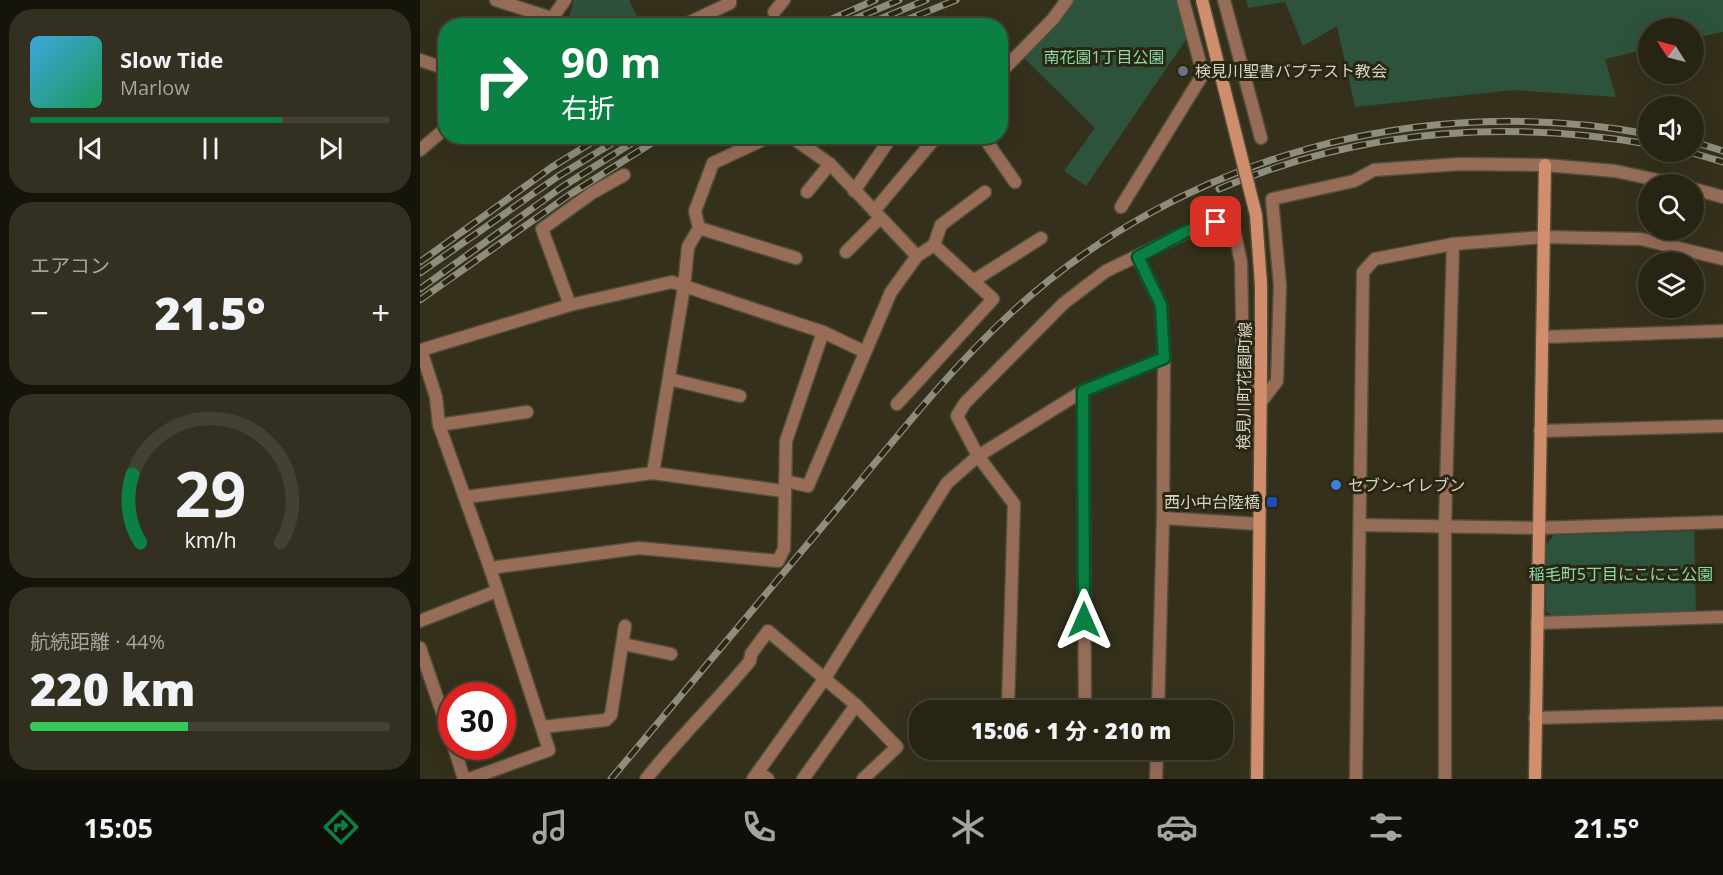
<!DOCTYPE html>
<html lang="ja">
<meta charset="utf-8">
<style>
body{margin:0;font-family:"Open Sans","Noto Sans JP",sans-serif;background:#333022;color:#f1f3f6;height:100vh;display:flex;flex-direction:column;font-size:22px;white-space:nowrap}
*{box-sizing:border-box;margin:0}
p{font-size:20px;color:#a4a4a0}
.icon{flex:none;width:33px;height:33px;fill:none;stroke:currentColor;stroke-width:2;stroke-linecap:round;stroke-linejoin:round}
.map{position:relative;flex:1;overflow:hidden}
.panel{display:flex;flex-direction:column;gap:9px;padding:9px;background:#15140b;width:420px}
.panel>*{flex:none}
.guide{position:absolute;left:18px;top:18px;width:570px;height:126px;border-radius:24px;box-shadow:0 6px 24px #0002,0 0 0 2px #434134;background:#0b8043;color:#fff;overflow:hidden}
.needle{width:39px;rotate:306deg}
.buttons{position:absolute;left:1218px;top:18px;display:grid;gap:12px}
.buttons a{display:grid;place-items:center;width:66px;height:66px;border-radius:50%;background:#272414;box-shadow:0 6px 24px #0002,0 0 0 2px #434134;font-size:30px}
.speed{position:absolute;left:18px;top:682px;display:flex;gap:12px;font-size:30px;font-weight:700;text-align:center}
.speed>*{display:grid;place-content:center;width:78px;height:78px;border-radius:50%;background:#272414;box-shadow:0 6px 24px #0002,0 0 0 2px #434134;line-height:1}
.speed .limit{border:9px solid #d22;background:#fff;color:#111}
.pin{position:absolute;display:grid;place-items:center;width:51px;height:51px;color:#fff;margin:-26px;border-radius:12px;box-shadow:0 3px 9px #0006}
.me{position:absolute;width:66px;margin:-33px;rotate:0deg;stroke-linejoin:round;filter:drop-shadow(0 0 4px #0008)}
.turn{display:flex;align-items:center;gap:21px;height:126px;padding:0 24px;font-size:27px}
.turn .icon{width:78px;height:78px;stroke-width:2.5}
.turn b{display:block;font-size:42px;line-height:51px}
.big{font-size:45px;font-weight:800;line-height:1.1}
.panel .widget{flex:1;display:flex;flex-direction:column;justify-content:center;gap:9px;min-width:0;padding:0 21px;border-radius:24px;background:#333022}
.panel .dial{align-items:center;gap:0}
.dial svg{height:156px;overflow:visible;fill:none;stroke:#434134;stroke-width:7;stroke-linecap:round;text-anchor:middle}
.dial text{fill:#f1f3f6;stroke:none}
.song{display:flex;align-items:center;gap:18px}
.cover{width:72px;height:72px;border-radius:9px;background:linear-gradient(135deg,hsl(200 70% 55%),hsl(150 70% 35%))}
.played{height:6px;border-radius:3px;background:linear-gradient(90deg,#0b8043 70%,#434134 70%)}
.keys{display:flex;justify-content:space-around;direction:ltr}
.heat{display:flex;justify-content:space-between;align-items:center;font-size:33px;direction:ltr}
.charge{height:9px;border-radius:4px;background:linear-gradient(90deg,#34c759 44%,#434134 0)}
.trip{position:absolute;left:489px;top:700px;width:324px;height:60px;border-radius:24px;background:#272414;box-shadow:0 6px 24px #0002,0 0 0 2px #434134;font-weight:800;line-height:60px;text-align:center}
.dock{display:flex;height:96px;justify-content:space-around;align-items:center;background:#100e08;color:#a4a4a0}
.dock .icon{width:42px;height:42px}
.dock .current{color:#0b8043}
.dock b{font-size:27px;color:#f1f3f6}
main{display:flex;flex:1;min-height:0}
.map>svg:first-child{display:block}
</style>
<main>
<section class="panel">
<div class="widget">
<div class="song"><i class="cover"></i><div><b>Slow Tide</b><p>Marlow</p></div></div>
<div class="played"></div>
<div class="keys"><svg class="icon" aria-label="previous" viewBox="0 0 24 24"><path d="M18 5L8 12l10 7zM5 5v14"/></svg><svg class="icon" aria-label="pause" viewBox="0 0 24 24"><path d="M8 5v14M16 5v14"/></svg><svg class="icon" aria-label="next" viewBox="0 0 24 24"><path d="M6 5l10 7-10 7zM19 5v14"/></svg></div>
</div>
<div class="widget"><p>エアコン</p>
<div class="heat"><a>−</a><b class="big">21.5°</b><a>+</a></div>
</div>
<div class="widget dial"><svg viewBox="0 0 100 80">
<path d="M14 69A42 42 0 1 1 86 69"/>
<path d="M14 69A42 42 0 0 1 10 34" stroke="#0b8043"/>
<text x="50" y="56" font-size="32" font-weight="700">29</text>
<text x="50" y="72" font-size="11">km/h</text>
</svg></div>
<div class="widget"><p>航続距離 · 44%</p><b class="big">220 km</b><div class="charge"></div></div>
</section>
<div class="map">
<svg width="1303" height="779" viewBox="0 0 1303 779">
<rect width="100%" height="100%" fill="#34301b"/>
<g fill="#2e533d">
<polygon points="154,0 209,0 221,25 147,25"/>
<polygon points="653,0 757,0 767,38 666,186 644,171 675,128 603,57"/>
<polygon points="826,0 1303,0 1303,32 1274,38 1274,28 1228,28 1228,49 1185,59 1196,97 1094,90 935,107 917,26 883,46 865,2 828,8"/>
<polygon points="1274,531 1276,612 1133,616 1126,611 1126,545 1134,535"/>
</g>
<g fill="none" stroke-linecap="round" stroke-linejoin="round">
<g stroke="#514e3a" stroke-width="15">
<g id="street">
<polyline points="76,0 131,18 141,26"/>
<polyline points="804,0 841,138"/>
<polyline points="354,12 364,0"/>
<polyline points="128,24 145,0"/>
<polyline points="262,26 310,3 310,0"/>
<polyline points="0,60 26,69"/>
<polyline points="580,73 633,19 647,0"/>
<polyline points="370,136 410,164 497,256"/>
<polyline points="563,136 595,182"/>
<polyline points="0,150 26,128"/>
<polyline points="1274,189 1303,197"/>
<polyline points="434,191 472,136"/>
<polyline points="387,192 410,164"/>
<polyline points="701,207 783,74 763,0"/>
<polyline points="454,211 517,136"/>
<polyline points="279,228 376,258"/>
<polyline points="426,252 460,218"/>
<polyline points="718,257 741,305 744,358 743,518 839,524"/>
<polyline points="553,281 621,238"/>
<polyline points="150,305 122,229 172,193 204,175"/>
<polyline points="1122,337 1303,331"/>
<polyline points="249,379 320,396"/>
<polyline points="663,391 665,711"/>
<polyline points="841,402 857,381 860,285 852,199 934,181 954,170 1040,164 1125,165 1195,171 1256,184"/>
<polyline points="477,404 573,299 514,245"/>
<polyline points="19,425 107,412"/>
<polyline points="1120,431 1303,426"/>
<polyline points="233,473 264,287 268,247 279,228 275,211 293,163 351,136"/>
<polyline points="365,481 388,486 471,292 497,256 514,245 521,225 565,192"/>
<polyline points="46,497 233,473 363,491"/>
<polyline points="940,525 1118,528 1303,522"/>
<polyline points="70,568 219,548 358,561 364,549 366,441 403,332"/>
<polyline points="0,621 77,591"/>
<polyline points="1117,623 1303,617"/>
<polyline points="203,644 251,654"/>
<polyline points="0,648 32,741"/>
<polyline points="663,711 588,706 594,504 558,456 537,416 545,403 644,303 686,271 765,233 811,216 821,262 823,365 841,389"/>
<polyline points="738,711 743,518"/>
<polyline points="1115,718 1303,713"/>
<polyline points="122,727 186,720 191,715 205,626"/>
<polyline points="34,747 44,779"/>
<polyline points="338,772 348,779"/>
<polyline points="49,779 129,750 70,568 19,425 16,397 1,350 150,305 252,282 403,332 445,352"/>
<path d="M226 779C259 738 296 702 330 661L331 654 348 631 436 705 477 747 443 779"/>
<polyline points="333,779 405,678 527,483 558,456 663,391 744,358"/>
<polyline points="383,779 436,705"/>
<polyline points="736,779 737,750"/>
<polyline points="936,779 943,272 955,259 1033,244 1124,237 1221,239 1303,259"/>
<polyline points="1025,779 1025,526 1033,244"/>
</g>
</g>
<g stroke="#514e3a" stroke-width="15">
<g id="secondary">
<polyline points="837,779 841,366"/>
<polyline points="1115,779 1125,165"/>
</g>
</g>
<use href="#street" stroke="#976d58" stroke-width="12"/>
<use href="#secondary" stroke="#d18e6c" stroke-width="12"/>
<g stroke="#908d7d" stroke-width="7">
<g id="rail">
<polyline points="396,26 455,0"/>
<polyline points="418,26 479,0"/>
<polyline points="443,26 506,0"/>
<polyline points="471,26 536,0"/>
<polyline points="1274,142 1303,151"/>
<polyline points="1269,152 1303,162"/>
<path d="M799 189C938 130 1081 119 1228 144"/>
<polyline points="0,262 132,167 182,136"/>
<polyline points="0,273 137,177 204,136"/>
<polyline points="0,289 142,187 223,136"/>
<polyline points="0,300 149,195 243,136"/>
<path d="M191 779C268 687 345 595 422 503 476 438 529 370 591 313 762 155 1002 92 1228 134"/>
</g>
</g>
<use href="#rail" stroke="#2a2612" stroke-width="4.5" stroke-dasharray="14" stroke-linecap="butt"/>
<g stroke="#514e3a" stroke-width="15" stroke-linecap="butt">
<polyline id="secondary-bridge" points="782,0 836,215 841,285 841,366"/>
</g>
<use href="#secondary-bridge" stroke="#d18e6c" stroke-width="12"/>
</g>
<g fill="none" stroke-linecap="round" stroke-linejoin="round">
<g stroke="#07532c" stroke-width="15">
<polyline id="route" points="664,620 663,391 744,358 741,305 718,257 765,232 796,222"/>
</g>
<use href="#route" stroke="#0b8043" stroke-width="10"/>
</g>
<circle fill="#6b7280" stroke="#2a2612" stroke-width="2" cx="763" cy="71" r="6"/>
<circle fill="#3f7fe0" stroke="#2a2612" stroke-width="2" cx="916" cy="485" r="6"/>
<rect fill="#1a4fb4" stroke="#2a2612" stroke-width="2" x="846" y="496" width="12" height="12" rx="3"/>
<g text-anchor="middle" stroke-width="6" stroke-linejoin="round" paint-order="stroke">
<g font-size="16" fill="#89dcaa" stroke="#2a2612">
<text x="684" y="63">南花園1丁目公園</text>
<text x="1201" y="580">稲毛町5丁目にこにこ公園</text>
</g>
<g font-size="16" fill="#d6d4c7" stroke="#2a2612" text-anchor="start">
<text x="775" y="77">検見川聖書バプテスト教会</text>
<text x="928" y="491">セブン-イレブン</text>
<text x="840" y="508" text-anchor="end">西小中台陸橋</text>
</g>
<g font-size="16" fill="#d6d4c7" stroke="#2a2612">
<text transform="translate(824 386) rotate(-89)" y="6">検見川町花園町線</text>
</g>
</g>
</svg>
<div class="buttons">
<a><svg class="needle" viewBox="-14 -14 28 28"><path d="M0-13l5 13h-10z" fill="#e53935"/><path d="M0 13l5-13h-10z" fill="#a4a4a0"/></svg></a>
<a><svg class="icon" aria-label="sound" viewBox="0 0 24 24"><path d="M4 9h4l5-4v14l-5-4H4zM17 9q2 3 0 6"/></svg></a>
<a><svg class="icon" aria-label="search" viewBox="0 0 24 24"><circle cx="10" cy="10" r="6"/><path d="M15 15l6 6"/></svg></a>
<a><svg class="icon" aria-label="layers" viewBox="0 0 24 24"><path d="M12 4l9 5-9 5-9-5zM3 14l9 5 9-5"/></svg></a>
</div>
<div class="speed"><div class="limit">30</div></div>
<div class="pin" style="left:796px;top:222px;background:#d93025"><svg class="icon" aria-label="arrive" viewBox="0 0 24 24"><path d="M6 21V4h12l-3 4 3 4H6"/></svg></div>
<svg class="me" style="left:664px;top:620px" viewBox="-20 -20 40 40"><path d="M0-17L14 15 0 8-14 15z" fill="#0b8043" stroke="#fff" stroke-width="4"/></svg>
<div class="trip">15:06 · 1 分 · 210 m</div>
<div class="guide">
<div class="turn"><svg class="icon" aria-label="right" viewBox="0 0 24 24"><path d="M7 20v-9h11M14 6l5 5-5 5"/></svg><div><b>90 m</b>右折</div></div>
</div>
</div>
</main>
<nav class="dock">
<b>15:05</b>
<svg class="icon current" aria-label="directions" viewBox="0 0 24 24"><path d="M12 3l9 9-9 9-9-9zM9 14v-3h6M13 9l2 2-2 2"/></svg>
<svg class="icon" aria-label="music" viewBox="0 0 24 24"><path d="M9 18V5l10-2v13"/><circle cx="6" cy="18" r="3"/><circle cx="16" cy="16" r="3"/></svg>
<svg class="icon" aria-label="phone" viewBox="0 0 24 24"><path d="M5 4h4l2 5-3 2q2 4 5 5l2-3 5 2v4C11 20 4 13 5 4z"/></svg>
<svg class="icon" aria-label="climate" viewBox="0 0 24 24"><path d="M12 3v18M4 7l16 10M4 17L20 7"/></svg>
<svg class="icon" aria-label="car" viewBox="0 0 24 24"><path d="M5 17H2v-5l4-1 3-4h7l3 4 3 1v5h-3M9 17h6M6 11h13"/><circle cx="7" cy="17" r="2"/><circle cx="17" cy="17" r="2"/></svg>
<svg class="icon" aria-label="filters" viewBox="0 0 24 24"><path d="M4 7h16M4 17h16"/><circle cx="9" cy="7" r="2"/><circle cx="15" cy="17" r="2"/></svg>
<b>21.5°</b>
</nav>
